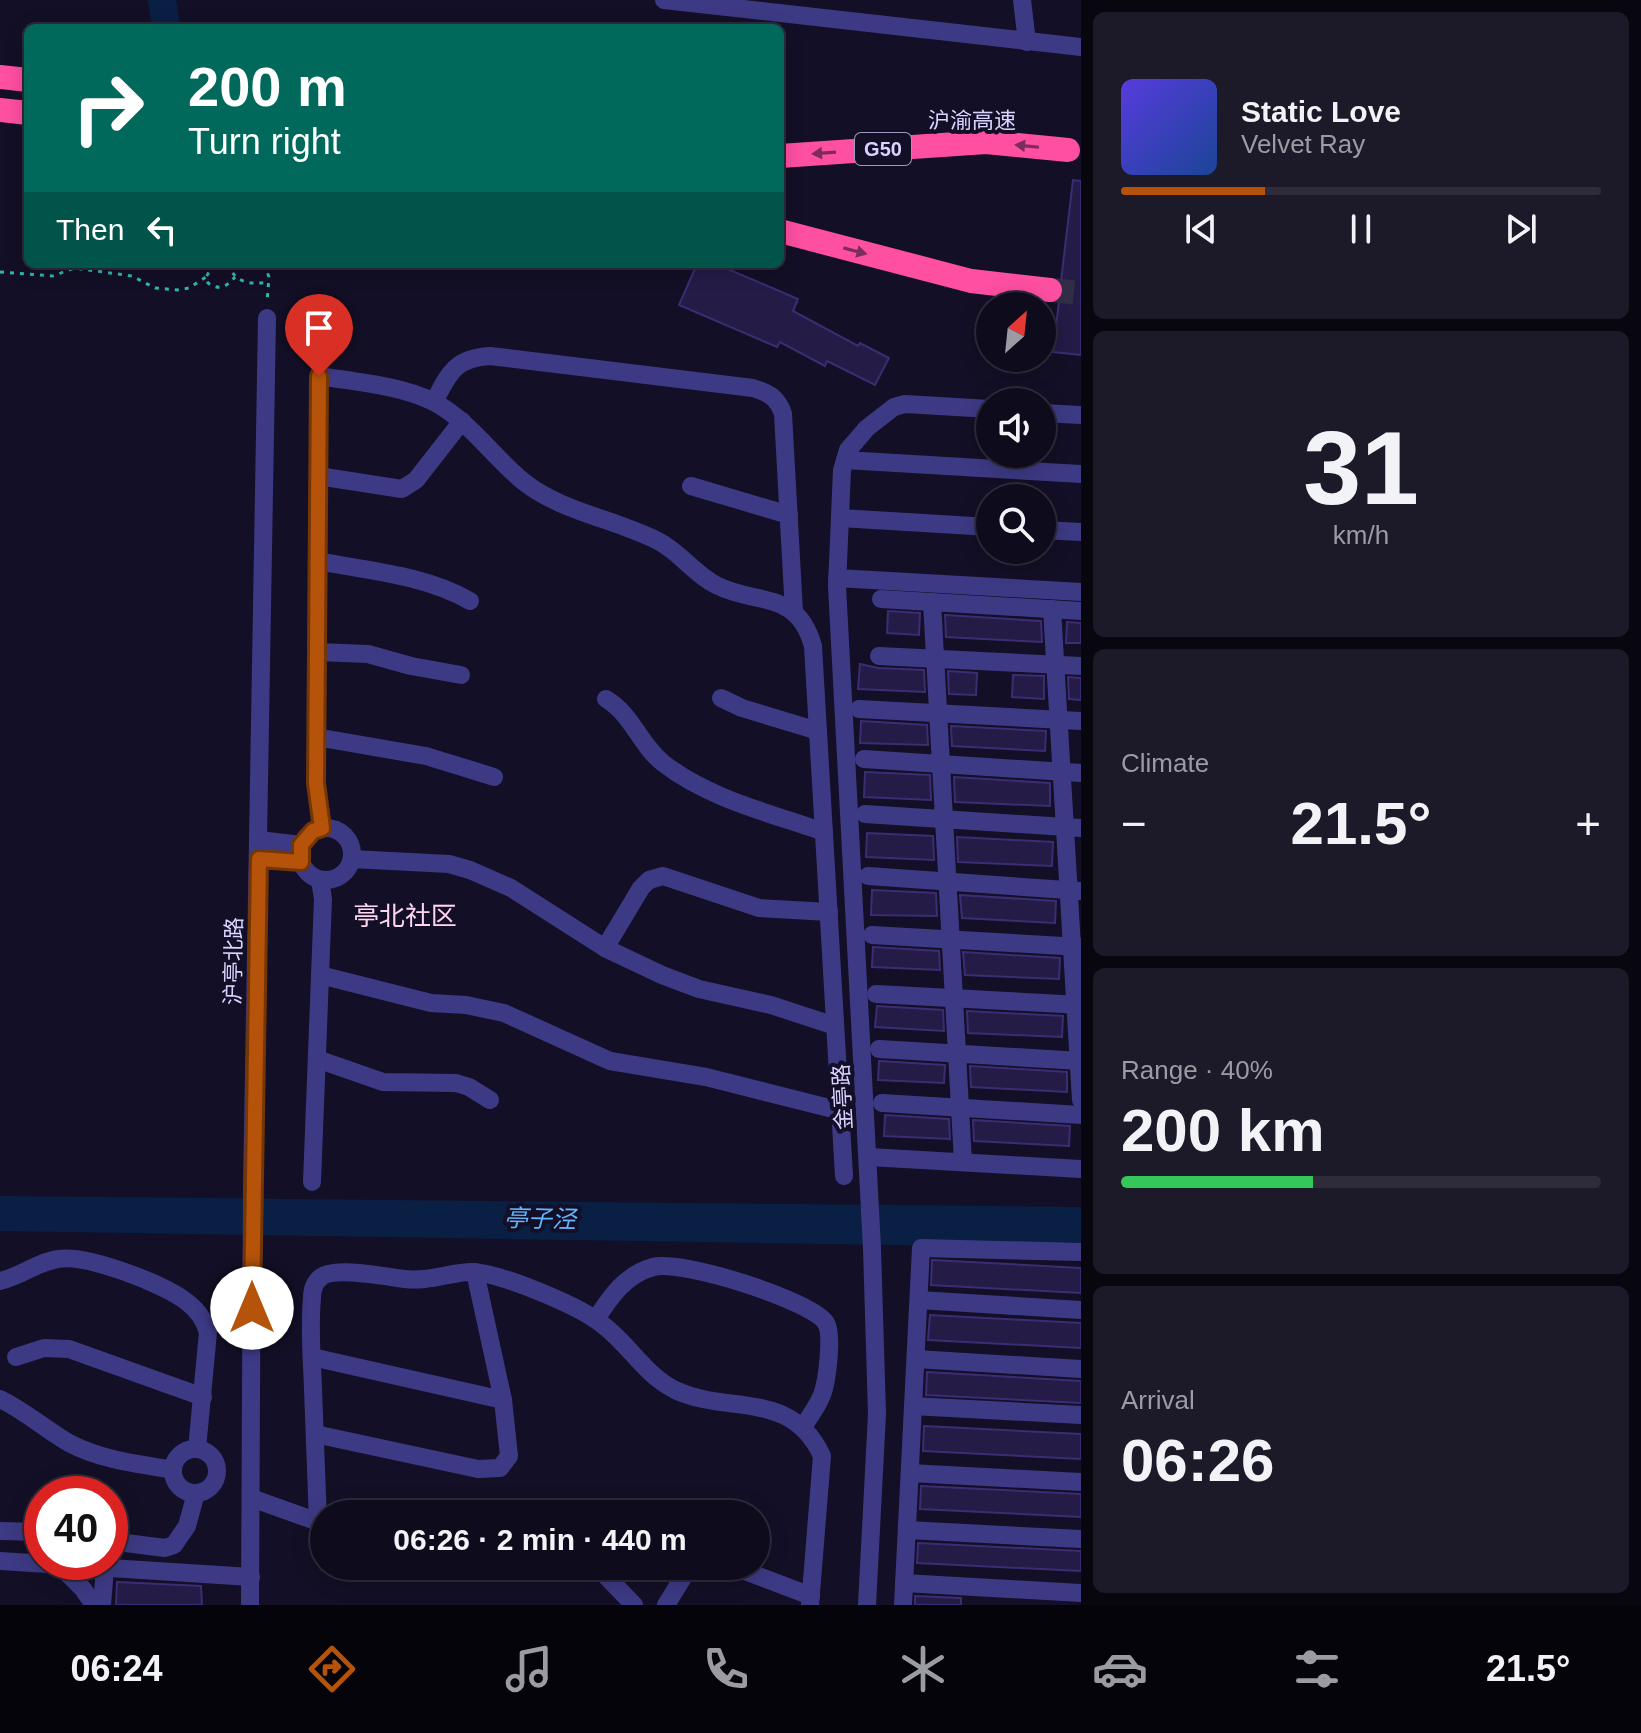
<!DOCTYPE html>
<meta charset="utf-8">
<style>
body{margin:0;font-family:Arial,"Noto Sans SC",sans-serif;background:#1c1929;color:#f1f3f6;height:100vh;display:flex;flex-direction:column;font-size:30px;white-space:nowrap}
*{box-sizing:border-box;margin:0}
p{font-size:26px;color:#9b9ba3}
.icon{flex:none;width:44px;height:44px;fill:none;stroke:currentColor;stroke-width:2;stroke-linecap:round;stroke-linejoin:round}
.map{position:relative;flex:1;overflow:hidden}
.panel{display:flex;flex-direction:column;gap:12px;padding:12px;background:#08060f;width:560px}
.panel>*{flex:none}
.banner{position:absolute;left:24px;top:24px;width:760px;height:244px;border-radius:12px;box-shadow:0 4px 20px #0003,0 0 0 2px #2e2b3b;background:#00695c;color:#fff;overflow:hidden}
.needle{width:52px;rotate:27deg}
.buttons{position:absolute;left:976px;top:292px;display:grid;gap:16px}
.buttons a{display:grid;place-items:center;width:80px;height:80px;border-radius:50%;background:#0e0b1c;box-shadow:0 4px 20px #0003,0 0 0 2px #2e2b3b;font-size:40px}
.speed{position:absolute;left:24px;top:1476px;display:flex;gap:16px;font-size:40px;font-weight:700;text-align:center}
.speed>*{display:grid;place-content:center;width:104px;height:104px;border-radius:50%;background:#0e0b1c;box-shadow:0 4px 20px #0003,0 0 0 2px #2e2b3b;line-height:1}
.speed .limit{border:12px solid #d22;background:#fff;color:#111}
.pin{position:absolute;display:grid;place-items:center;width:68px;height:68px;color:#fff;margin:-82px -34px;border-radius:50% 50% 50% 0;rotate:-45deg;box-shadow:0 0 8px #0007}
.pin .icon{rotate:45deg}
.me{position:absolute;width:88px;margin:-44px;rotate:0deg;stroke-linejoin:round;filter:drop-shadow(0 0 6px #0008)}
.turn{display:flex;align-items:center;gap:28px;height:168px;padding:0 32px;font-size:36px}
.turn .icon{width:104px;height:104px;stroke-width:2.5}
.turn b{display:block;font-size:56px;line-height:68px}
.then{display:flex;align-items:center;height:76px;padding:0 32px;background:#0003;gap:16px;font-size:30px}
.big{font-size:60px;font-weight:700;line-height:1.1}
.panel .widget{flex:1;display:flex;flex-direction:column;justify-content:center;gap:12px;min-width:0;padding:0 28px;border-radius:12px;background:#1c1929}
.panel .dial{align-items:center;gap:0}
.dial b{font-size:104px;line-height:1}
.song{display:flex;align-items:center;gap:24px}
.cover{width:96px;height:96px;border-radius:12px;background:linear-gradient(135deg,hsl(250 70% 55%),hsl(220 70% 35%))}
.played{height:8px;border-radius:4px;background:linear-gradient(90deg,#b45309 30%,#2e2b3b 30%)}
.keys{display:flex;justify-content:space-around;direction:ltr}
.heat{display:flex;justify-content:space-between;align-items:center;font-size:44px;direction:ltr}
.charge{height:12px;border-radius:6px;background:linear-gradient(90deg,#34c759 40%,#2e2b3b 0)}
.trip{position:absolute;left:310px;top:1500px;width:460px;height:80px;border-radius:40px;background:#0e0b1c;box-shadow:0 4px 20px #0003,0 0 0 2px #2e2b3b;font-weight:700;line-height:80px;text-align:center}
.tabs{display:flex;height:128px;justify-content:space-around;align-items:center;background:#06040b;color:#9b9ba3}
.tabs .icon{width:56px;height:56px}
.tabs .on{color:#b45309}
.tabs b{font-size:36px;color:#f1f3f6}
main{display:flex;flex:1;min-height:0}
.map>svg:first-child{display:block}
</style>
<main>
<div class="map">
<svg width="1081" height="1605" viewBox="0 0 1081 1605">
<rect width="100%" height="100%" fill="#130f26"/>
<polygon fill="#0a1f44" points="0,1196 1081,1207 1081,1248 0,1231"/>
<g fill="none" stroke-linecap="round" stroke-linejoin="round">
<polyline stroke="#0a1f44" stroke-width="28" points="162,0 166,28"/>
</g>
<g fill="#241b47" stroke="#3b2d73" stroke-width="2">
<polygon points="1073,180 1081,181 1081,355 1053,352 1059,301 1065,292 1061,281"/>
<polygon points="697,264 716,264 798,299 793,311 858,346 860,343 889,358 875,385 827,361 825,366 780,342 777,347 679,305"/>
<polygon points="888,611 920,613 919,635 887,633"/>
<polygon points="945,615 1041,621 1042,642 946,637"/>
<polygon points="1067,622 1081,623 1081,643 1066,643"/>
<polygon points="860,664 878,668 924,670 925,692 858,689"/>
<polygon points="948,671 977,673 976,695 949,694"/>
<polygon points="1013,675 1044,676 1044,699 1012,697"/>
<polygon points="1068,677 1081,678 1081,700 1069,699"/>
<polygon points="861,721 927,725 928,745 860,743"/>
<polygon points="951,726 1046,731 1045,751 952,746"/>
<polygon points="865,772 930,775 931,800 864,797"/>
<polygon points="954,777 1050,783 1050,806 955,802"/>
<polygon points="867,833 933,836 934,860 866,857"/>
<polygon points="957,837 1053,842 1052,866 958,862"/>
<polygon points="872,890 936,893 937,916 871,915"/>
<polygon points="960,895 1056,901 1055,923 962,918"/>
<polygon points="873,947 939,951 940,970 872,967"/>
<polygon points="963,952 1060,958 1059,979 965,975"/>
<polygon points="877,1006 943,1010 944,1031 875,1027"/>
<polygon points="967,1011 1063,1016 1062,1037 968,1033"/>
<polygon points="879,1061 945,1065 944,1083 878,1080"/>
<polygon points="970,1066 1067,1072 1067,1092 971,1087"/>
<polygon points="885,1115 949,1119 950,1139 884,1136"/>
<polygon points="973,1120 1070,1126 1069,1146 974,1141"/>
<polygon points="932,1260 1081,1268 1081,1293 931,1285"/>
<polygon points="930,1315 1081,1323 1081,1348 928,1340"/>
<polygon points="927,1372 1081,1381 1081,1403 926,1395"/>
<polygon points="924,1426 1081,1434 1081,1459 923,1451"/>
<polygon points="921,1486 1081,1494 1081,1517 920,1509"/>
<polygon points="918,1543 1081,1551 1081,1571 917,1563"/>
<polygon points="117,1582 201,1586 202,1605 116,1605"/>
<polygon points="915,1596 961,1598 961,1605 915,1605"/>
</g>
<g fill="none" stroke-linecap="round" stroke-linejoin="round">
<polyline stroke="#312d47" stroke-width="24" stroke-dasharray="24 12" stroke-linecap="butt" points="1050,290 1081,293"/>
<g stroke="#2fb8b0" stroke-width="3" stroke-dasharray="4 6" stroke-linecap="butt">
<path d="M214 264 206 277 208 283C220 291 226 287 235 277"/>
<path d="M228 264C235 283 250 285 268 282"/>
<polyline points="264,264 269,277 267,302"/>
<polyline points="0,272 53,276 74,268 132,276 155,288 179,290 189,288 206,277"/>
</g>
<g stroke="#3d3a85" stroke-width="18">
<polyline points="664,0 1081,47"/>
<polyline points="1022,0 1027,42"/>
<path d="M434 402C449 373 455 358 490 356L753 388C769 393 778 398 783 414L794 612"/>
<polyline points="1042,413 1081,415"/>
<polyline points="845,460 1081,474"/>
<polyline points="318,476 402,489 416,480 462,421"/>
<polyline points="691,486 789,515"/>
<polyline points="840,518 990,527"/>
<polyline points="1042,530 1081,532"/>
<path d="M318 561C369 571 425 575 470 601"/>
<polyline points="837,578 1081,592"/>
<polyline points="881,599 1081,611"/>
<polyline points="932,602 963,1162"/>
<polyline points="1052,609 1081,1100"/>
<polyline points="317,652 368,654 411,666 461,675"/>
<polyline points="879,656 1081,666"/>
<polyline points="721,698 742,708 818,731"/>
<path d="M606 699C632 714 640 745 663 763 709 799 770 813 824 832"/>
<polyline points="859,709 1081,721"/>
<polyline points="316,737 426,756 494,777"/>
<polyline points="864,759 1081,773"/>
<polyline points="865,814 1081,828"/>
<circle cx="326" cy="854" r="26"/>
<path d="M322 828 316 783 319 376C356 382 398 385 432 401 469 420 492 456 524 482 562 512 615 519 658 541 680 552 694 574 716 585 757 606 797 589 813 646L844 1176"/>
<polyline points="259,840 301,845"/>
<polyline points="259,859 301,862"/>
<polyline points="352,859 449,864 470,870 511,888 605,948 662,975 699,989 771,1005 835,1026"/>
<polyline points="868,876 1081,891"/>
<polyline points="872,935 1081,947"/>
<polyline points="605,948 641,888 649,880 663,876 759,908 829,912"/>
<polyline points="320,975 431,1003 466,1005 504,1013 610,1061 706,1077 841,1111"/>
<polyline points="876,994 1081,1005"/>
<polyline points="879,1049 1081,1061"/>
<polyline points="317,1059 383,1082 456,1083 469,1087 490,1100"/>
<polyline points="882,1103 1081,1115"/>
<polyline points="869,1157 1081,1169"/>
<polyline points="312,1182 323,899 320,880"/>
<path d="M0 1281C22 1276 37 1262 58 1259 87 1254 164 1284 187 1302 198 1311 204 1319 208 1332L197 1449"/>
<polyline points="919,1300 1081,1310"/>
<path d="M596 1319C611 1296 625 1275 653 1267 680 1259 811 1300 826 1323 833 1335 827 1382 822 1395 817 1407 810 1416 803 1427"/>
<polyline points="16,1357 44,1348 69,1349 203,1397"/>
<polyline points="312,1357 503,1400"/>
<polyline points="916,1359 1081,1369"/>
<path d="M0 1399C25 1411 45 1429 69 1443 101 1460 138 1464 173 1470"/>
<polyline points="913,1406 1081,1415"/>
<polyline points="315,1434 478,1469 500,1468 509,1456 503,1400 475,1272"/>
<circle cx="195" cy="1471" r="22"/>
<polyline points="910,1473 1081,1482"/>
<polyline points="251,1498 324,1524"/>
<path d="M318 1522C316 1478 315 1433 313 1389 312 1359 309 1328 312 1298 312 1290 315 1282 321 1277 335 1266 387 1277 405 1279 428 1282 448 1273 470 1272 499 1272 576 1305 599 1322 628 1342 643 1374 675 1390 729 1415 791 1389 822 1456L810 1605"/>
<polyline points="907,1530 1081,1539"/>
<polyline points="0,1531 42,1532"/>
<polyline points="110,1541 165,1548 174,1545 187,1526 196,1493"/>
<polyline points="0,1561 251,1577"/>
<polyline points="59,1565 83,1589 94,1605"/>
<polyline points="587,1566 605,1575 634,1605"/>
<polyline points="745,1571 811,1596"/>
<polyline points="904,1583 1081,1593"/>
<polyline points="102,1605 105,1568"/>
<polyline points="250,1605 252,1186 267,318"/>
<polyline points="666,1605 687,1571"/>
<polyline points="867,1605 877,1414 872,1248 837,586 842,470 848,450 867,428 894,407 905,404 990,409"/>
<polyline points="903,1605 921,1248 1081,1252"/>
</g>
<g stroke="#ff4fa3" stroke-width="24">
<polyline points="0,77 28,80"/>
<polyline points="0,110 28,113"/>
<polyline points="780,156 986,142 1068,150"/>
<polyline points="780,231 971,281 1050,290"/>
</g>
</g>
<defs><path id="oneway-solid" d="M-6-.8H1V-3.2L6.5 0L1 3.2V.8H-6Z" transform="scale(2)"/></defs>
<g fill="#7d2c5e">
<use href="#oneway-solid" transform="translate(1027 146) rotate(-174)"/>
<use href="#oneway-solid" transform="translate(824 153) rotate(176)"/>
<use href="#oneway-solid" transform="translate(855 251) rotate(15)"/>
</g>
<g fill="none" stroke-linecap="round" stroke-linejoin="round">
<g stroke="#753606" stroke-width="20">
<polyline id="route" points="252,1308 259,859 301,862 301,845 313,831 322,828 316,783 319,376"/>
</g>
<use href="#route" stroke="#b45309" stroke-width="14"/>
</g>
<g text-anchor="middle" stroke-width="8" stroke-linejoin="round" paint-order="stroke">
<rect fill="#130f26" stroke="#9e99be" stroke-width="2" x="855" y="133" width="56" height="32" rx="6"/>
<g font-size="20" font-weight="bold" fill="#d9d4ff">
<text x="883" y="156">G50</text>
</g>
<g font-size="22" fill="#d9d4ff" stroke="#130f26">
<text x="972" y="128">沪渝高速</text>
<text transform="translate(233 961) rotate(-89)" y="8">沪亭北路</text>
<text transform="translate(842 1097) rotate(-93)" y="8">金亭路</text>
</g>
<g font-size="24" font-style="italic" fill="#62b6ff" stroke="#130f26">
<text transform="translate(540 1219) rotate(1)" y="8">亭子泾</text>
</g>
<g font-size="26" fill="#ffd6f0" stroke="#130f26">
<text x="405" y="925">亭北社区</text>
</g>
</g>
</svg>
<div class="buttons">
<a><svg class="needle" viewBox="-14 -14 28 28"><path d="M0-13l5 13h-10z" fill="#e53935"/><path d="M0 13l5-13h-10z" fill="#9b9ba3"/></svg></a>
<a><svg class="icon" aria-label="sound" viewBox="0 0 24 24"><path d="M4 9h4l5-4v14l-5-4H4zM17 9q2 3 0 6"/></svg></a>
<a><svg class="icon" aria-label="search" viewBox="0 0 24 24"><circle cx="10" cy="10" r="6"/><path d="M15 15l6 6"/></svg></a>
</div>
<div class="speed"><div class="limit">40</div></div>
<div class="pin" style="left:319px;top:376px;background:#d93025"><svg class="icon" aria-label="arrive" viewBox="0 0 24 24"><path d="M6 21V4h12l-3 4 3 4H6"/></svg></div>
<svg class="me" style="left:252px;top:1308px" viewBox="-20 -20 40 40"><circle r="19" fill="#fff"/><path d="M0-13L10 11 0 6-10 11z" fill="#b45309"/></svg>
<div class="trip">06:26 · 2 min · 440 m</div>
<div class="banner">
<div class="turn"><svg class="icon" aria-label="right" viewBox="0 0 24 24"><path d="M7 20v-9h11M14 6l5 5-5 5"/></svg><div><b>200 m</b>Turn right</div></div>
<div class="then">Then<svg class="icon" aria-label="left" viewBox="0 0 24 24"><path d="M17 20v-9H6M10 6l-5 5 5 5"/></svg></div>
</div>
</div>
<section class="panel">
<div class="widget">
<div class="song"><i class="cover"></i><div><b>Static Love</b><p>Velvet Ray</p></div></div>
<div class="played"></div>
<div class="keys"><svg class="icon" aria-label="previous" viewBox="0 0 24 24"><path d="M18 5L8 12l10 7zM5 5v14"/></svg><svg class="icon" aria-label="pause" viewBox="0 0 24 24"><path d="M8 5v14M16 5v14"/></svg><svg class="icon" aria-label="next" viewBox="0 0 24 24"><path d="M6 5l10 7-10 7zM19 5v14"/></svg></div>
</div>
<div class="widget dial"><b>31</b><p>km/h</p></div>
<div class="widget"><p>Climate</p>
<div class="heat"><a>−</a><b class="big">21.5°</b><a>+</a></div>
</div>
<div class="widget"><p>Range · 40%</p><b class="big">200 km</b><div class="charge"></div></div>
<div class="widget"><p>Arrival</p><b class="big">06:26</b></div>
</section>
</main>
<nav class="tabs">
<b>06:24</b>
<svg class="icon on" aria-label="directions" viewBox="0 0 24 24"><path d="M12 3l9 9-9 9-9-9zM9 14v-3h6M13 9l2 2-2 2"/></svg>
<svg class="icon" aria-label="music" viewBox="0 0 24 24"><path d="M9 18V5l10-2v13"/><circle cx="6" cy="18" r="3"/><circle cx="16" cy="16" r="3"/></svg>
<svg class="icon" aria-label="phone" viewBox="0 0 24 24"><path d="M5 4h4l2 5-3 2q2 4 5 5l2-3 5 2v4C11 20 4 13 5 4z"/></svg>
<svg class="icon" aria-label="climate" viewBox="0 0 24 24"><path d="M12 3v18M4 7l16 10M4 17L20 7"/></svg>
<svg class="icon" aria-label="car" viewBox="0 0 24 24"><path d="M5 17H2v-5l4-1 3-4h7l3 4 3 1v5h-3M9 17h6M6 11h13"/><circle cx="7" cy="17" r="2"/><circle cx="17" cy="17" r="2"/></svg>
<svg class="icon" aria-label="filters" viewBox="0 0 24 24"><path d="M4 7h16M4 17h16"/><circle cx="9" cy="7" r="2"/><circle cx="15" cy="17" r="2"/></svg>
<b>21.5°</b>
</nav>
